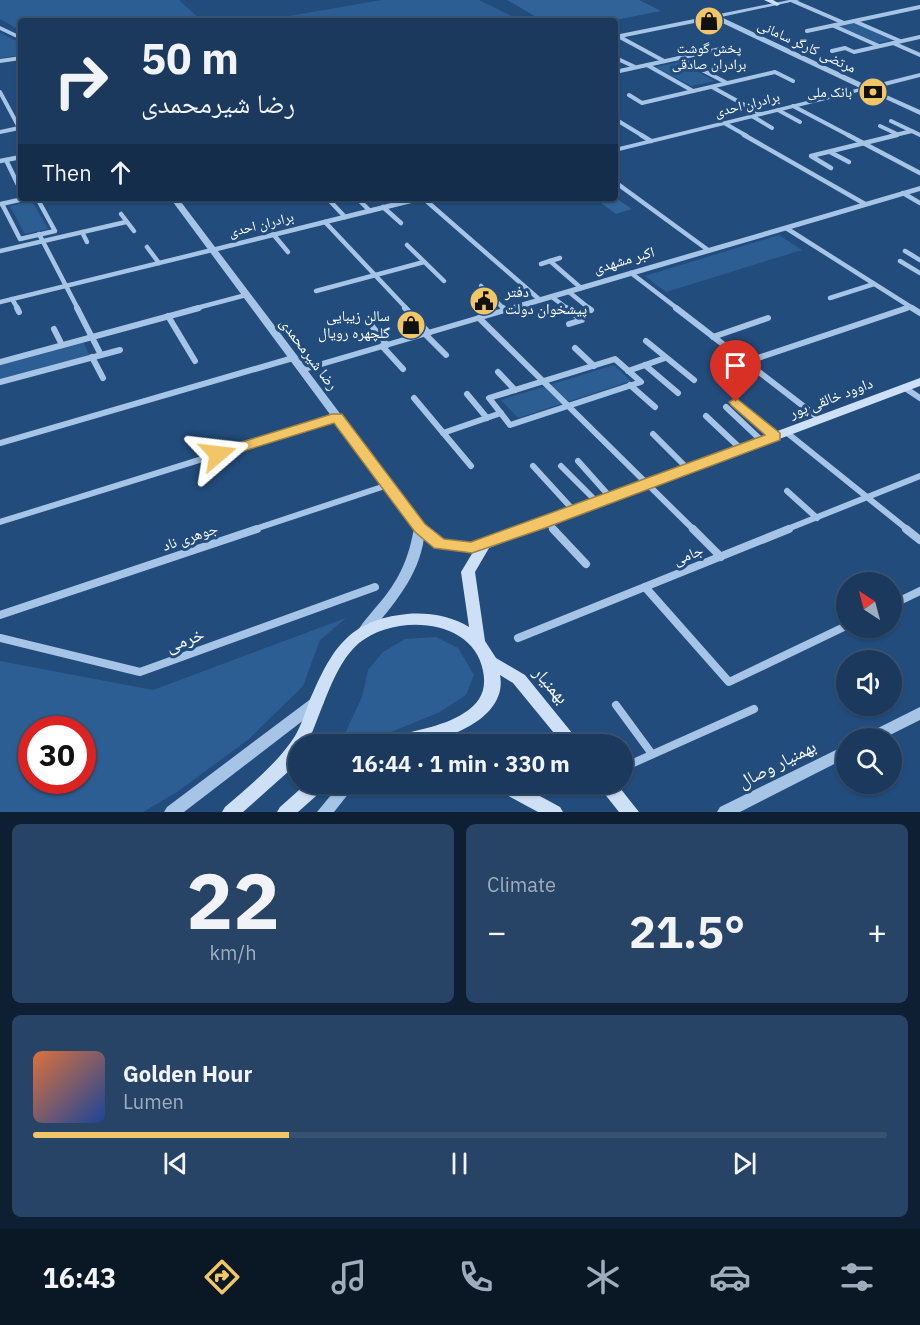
<!DOCTYPE html>
<meta charset="utf-8">
<style>
body{margin:0;font-family:"IBM Plex Sans","Noto Naskh Arabic",sans-serif;background:#274466;color:#f1f3f6;height:100vh;display:flex;flex-direction:column;font-size:22px;white-space:nowrap}
*{box-sizing:border-box;margin:0}
p{font-size:20px;color:#9facbc}
.icon{flex:none;width:33px;height:33px;fill:none;stroke:currentColor;stroke-width:2;stroke-linecap:round;stroke-linejoin:round}
.map{position:relative;height:812px;overflow:hidden}
.details{display:flex;flex-direction:column;gap:12px;padding:12px;background:#0e1f33;flex:1}
.details>*{flex:none}
.guide{position:absolute;left:18px;top:18px;width:600px;height:183px;border-radius:6px;box-shadow:0 2px 4px #0004,0 0 0 2px #385372;background:#1a395d;color:#f1f3f6;overflow:hidden}
.needle{width:39px;rotate:324deg}
.buttons{position:absolute;left:836px;top:572px;display:grid;gap:12px}
.buttons a{display:grid;place-items:center;width:66px;height:66px;border-radius:50%;background:#1a395d;box-shadow:0 2px 4px #0004,0 0 0 2px #385372;font-size:30px}
.speed{position:absolute;left:18px;top:716px;display:flex;gap:12px;font-size:30px;font-weight:700;text-align:center}
.speed>*{display:grid;place-content:center;width:78px;height:78px;border-radius:50%;background:#1a395d;box-shadow:0 2px 4px #0004,0 0 0 2px #385372;line-height:1}
.speed .limit{border:9px solid #d22;background:#fff;color:#111}
.pin{position:absolute;display:grid;place-items:center;width:51px;height:51px;color:#fff;margin:-62px -26px;border-radius:50% 50% 50% 0;rotate:-45deg;box-shadow:0 0 6px #0007}
.pin .icon{rotate:45deg}
.me{position:absolute;width:66px;margin:-33px;rotate:73deg;stroke-linejoin:round;filter:drop-shadow(0 0 4px #0008)}
.turn{display:flex;align-items:center;gap:21px;height:126px;padding:0 24px;font-size:27px}
.turn .icon{width:78px;height:78px;stroke-width:2.5}
.turn b{display:block;font-size:42px;line-height:51px}
.then{display:flex;align-items:center;height:57px;padding:0 24px;background:#0003;gap:12px;font-size:22px}
.big{font-size:45px;font-weight:700;line-height:1.1}
.details .widget{flex:1;display:flex;flex-direction:column;justify-content:center;gap:9px;min-width:0;padding:0 21px;border-radius:9px;background:#274466}
.details .dial{align-items:center;gap:0}
.dial b{font-size:78px;line-height:1}
.song{display:flex;align-items:center;gap:18px}
.cover{width:72px;height:72px;border-radius:9px;background:linear-gradient(135deg,hsl(20 70% 55%),hsl(220 70% 35%))}
.played{height:6px;border-radius:3px;background:linear-gradient(90deg,#f2c567 30%,#385372 30%)}
.keys{display:flex;justify-content:space-around;direction:ltr}
.heat{display:flex;justify-content:space-between;align-items:center;font-size:33px;direction:ltr}
.details .tiles{flex:1;display:grid;gap:12px;grid-template-columns:1fr 1fr}
.widget:last-child{grid-column:span 2}
.trip{position:absolute;left:288px;top:734px;width:345px;height:60px;border-radius:30px;background:#1a395d;box-shadow:0 2px 4px #0004,0 0 0 2px #385372;font-weight:700;line-height:60px;text-align:center}
.menu{display:flex;height:96px;justify-content:space-around;align-items:center;background:#0a1725;color:#9facbc}
.menu .icon{width:42px;height:42px}
.menu .on{color:#f2c567}
.menu b{font-size:27px;color:#f1f3f6}
.map>svg:first-child{display:block}
</style>
<div class="map">
<svg width="920" height="812" viewBox="0 0 920 812">
<rect width="100%" height="100%" fill="#224c7c"/>
<g fill="#2c5e94" fill-rule="evenodd">
<polygon points="0,0 179,0 202,21 21,21 21,31 0,19"/>
<polygon points="382,0 479,0 522,21 260,21"/>
<polygon points="855,23 895,39 878,43 839,26"/>
<polygon points="0,33 21,43 21,55 0,58"/>
<polygon points="679,62 715,81 691,86 656,67"/>
<polygon points="32,201 48,229 25,234 10,206"/>
<polygon points="779,235 802,250 666,292 645,276"/>
<polygon points="83,342 90,356 0,380 0,364"/>
<polygon points="614,365 631,381 518,418 501,400"/>
<path d="M346 618 320 640 303 686 249 739 177 792 143 812H0V661L153 690ZM32 729H82V780H32Z"/>
<polygon points="436,637 458,648 474,675 466,695 440,712 362,744 340,744 362,697 368,670 383,652 405,639"/>
</g>
<g fill="#316399">
<polygon points="507,0 639,0 661,11 610,21 543,21"/>
<polygon points="594,198 616,198 632,209 616,214"/>
</g>
<g fill="none" stroke-linecap="round" stroke-linejoin="round">
<g stroke="#a5c4e6" stroke-width="4">
<polyline points="793,1 844,23"/>
<polyline points="854,21 900,41"/>
<polyline points="834,26 879,46"/>
<polyline points="807,31 920,7"/>
<polyline points="618,36 664,61"/>
<polyline points="893,43 920,55"/>
<polyline points="832,51 845,48 854,52 920,37"/>
<polyline points="679,58 727,83"/>
<polyline points="620,60 635,67"/>
<polyline points="647,65 693,91"/>
<polyline points="615,72 725,48 740,55"/>
<polyline points="712,87 761,114"/>
<polyline points="0,92 21,131"/>
<polyline points="629,95 642,103 775,72 793,81"/>
<polyline points="793,106 850,136"/>
<polyline points="778,110 800,122"/>
<polyline points="752,116 772,128"/>
<polyline points="615,119 643,136"/>
<polyline points="891,121 920,135"/>
<polyline points="724,123 747,136"/>
<polyline points="880,126 897,134"/>
<polyline points="0,132 19,128"/>
<polyline points="891,136 912,131"/>
</g>
<g stroke="#a5c4e6" stroke-width="4.5">
<polyline points="641,135 651,141"/>
<polyline points="744,135 865,204"/>
<polyline points="848,135 920,173"/>
<polyline points="830,152 849,162"/>
<polyline points="6,160 21,191"/>
<polyline points="0,161 21,157"/>
<polyline points="831,168 811,156 897,135"/>
<polyline points="615,182 708,250"/>
<polyline points="903,193 920,203"/>
<polyline points="357,198 370,211"/>
<polyline points="423,198 540,300"/>
<polyline points="330,201 345,217"/>
<polyline points="1,204 28,198"/>
<polyline points="2,204 20,239 55,231 37,198"/>
<polyline points="383,207 401,223"/>
<polyline points="121,214 134,231"/>
<polyline points="325,222 407,309"/>
<polyline points="786,228 914,309"/>
<polyline points="82,232 87,242"/>
<polyline points="39,234 78,309"/>
<polyline points="273,234 288,252"/>
<polyline points="407,245 444,281"/>
<polyline points="147,247 159,263"/>
<polyline points="0,251 126,222"/>
<polyline points="905,251 920,260"/>
<polyline points="560,258 550,261 581,288"/>
<polyline points="900,261 920,273"/>
<polyline points="541,264 550,261"/>
<polyline points="631,273 678,309"/>
<polyline points="481,286 504,309"/>
<polyline points="316,291 424,262"/>
<polyline points="569,292 590,309"/>
<polyline points="552,297 568,309"/>
<polyline points="830,298 874,284"/>
<polyline points="12,299 18,309"/>
<polyline points="0,302 212,250"/>
<polyline points="193,309 246,295"/>
<polyline points="903,309 910,307"/>
</g>
<g stroke="#a5c4e6" stroke-width="6">
<polyline points="17,308 19,312"/>
<polyline points="77,308 101,355"/>
<polyline points="405,308 429,333"/>
<polyline points="503,308 505,310"/>
<polyline points="566,308 582,320 569,324"/>
<polyline points="588,308 591,310"/>
<polyline points="676,308 820,419"/>
<polyline points="912,308 920,313"/>
<polyline points="168,316 195,361"/>
<polyline points="479,318 694,530"/>
<polyline points="368,321 387,345"/>
<polyline points="54,329 62,345"/>
<polyline points="425,334 446,355"/>
<polyline points="713,337 768,318"/>
<polyline points="646,341 694,380"/>
<polyline points="382,346 403,369"/>
<polyline points="575,348 594,366"/>
<polyline points="92,357 103,378"/>
<polygon points="615,359 641,382 510,425 489,398"/>
<polyline points="0,362 199,308"/>
<polyline points="746,362 907,308"/>
<polyline points="645,365 678,393"/>
<polyline points="628,371 665,358"/>
<polyline points="498,372 515,390"/>
<polyline points="0,382 120,350"/>
<polyline points="630,385 655,407"/>
<polyline points="905,388 920,398"/>
<polyline points="467,394 487,418"/>
<polyline points="414,398 471,466"/>
<polyline points="736,402 775,436"/>
<polyline points="726,407 762,441"/>
<polyline points="706,416 741,449"/>
<polyline points="786,432 908,530"/>
<polyline points="443,433 501,413"/>
<polyline points="653,434 688,469"/>
<polyline points="0,443 293,358"/>
<polyline points="578,461 611,498"/>
<polyline points="533,466 575,512"/>
<polyline points="561,466 598,503"/>
<polyline points="787,491 817,518"/>
<polyline points="0,522 337,417"/>
<polyline points="547,522 555,530"/>
<polyline points="252,530 388,485"/>
<polyline points="785,530 920,476"/>
</g>
<g stroke="#a5c4e6" stroke-width="8">
<polyline points="553,529 586,564"/>
<polyline points="693,529 721,557"/>
<polyline points="906,529 920,540"/>
<polyline points="645,587 729,682 846,626"/>
<polyline points="891,605 920,591"/>
<polyline points="0,615 257,529"/>
<polyline points="0,638 140,672 375,587"/>
<polyline points="518,638 789,529"/>
<polyline points="616,705 652,754"/>
<polyline points="622,768 754,709"/>
</g>
<g fill="#a5c4e6" fill-rule="evenodd">
<polygon points="789,0 800,0 721,17 868,86 920,73 920,77 873,89 920,110 920,115 866,90 615,152 615,148 860,88 714,19 615,39 615,35"/>
<polygon points="0,26 21,36 21,40 0,30"/>
<polygon points="21,56 21,60 0,63 0,59"/>
<path d="M920 186V191L308 371 424 525C438 537 450 544 469 543 476 543 482 540 488 542L490 545 488 548 484 549C462 553 443 551 424 538 419 576 393 605 370 633L365 635 360 633 358 630C365 619 374 610 382 600 400 578 409 557 414 528L170 198H178L215 247 411 198H425L424 200 218 251 305 366Z"/>
<polygon points="317,696 322,698 324,702 322,706 184,812 164,812 167,807 312,698"/>
<polygon points="920,707 920,720 884,738 864,738 866,734"/>
<polygon points="846,745 846,758 740,812 717,812 720,807"/>
<polygon points="341,783 357,783 334,812 317,812"/>
</g>
<g fill="#cee0f5" fill-rule="evenodd">
<polygon points="764,0 773,0 780,4 777,6"/>
<path d="M920 378V386L489 548 475 572 485 641 496 658 525 675 581 744H563L513 683 500 675C508 717 450 739 417 744 406 745 395 744 384 744L386 739C412 730 441 728 464 713 480 703 487 690 483 671 474 618 395 613 359 643 333 665 322 713 307 744H298V757L289 771 243 812H222L225 807C250 785 277 764 295 736 301 726 305 713 309 702 331 651 347 620 407 614 427 612 452 616 469 627L461 572 479 542Z"/>
<polygon points="307,783 328,783 325,788 298,812 277,812 280,807"/>
<polygon points="491,783 516,783 560,807 563,812 538,812 494,788"/>
<polygon points="596,783 616,783 639,812 619,812"/>
</g>
</g>
<polygon fill="#f2c567" stroke="#9d8043" stroke-width="1.5" points="736,398 780,433 780,440 545,528 472,553 434,548 415,532 334,423 218,459 211,454 213,451 332,414 342,414 425,524 444,539 471,542 765,435 731,405 729,402"/>
<defs>
<g id="shop-disc" transform="scale(1.5)"><circle r="9.5" fill="#f2c567" stroke="#224c7c"/><path d="M-5-2.5h2.3a2.7 3.5 0 0 1 5.4 0H5L5.5 6h-11ZM-1.5-2.5h3a1.5 2.3 0 0 0-3 0Z" fill="#111"/></g>
<g id="bank-disc" transform="scale(1.5)"><circle r="9.5" fill="#f2c567" stroke="#224c7c"/><path d="M-6-4H6V4H-6ZM0-2.3a2.3 2.3 0 1 0 0 4.6a2.3 2.3 0 1 0 0-4.6Z" fill="#111"/></g>
<g id="civic-disc" transform="scale(1.5)"><circle r="9.5" fill="#f2c567" stroke="#224c7c"/><path d="M-.6-6.5H3V-4.5H.6V-3L4-1V1h2V6H-6V1h2V-1L-.6-3ZM-1.2 2.5V6h2.4V2.5Z" fill="#111"/></g>
</defs>
<g fill-rule="evenodd">
<use href="#shop-disc" x="709" y="21"/>
<use href="#bank-disc" x="873" y="92"/>
<use href="#civic-disc" x="484" y="301"/>
<use href="#shop-disc" x="411" y="325"/>
</g>
<g text-anchor="middle" stroke-width="6" stroke-linejoin="round" paint-order="stroke">
<g font-size="14" fill="#fff" stroke="#224c7c">
<text transform="translate(807 46) rotate(25)" y="5">مرتضی کارگر سامانی</text>
<text transform="translate(747 104) rotate(-14)" y="5">برادران احدی</text>
<text transform="translate(261 224) rotate(-14)" y="5">برادران احدی</text>
</g>
<g font-size="14" fill="#fff" stroke="#224c7c">
<text x="709" y="53">پخش گوشت<tspan x="709" dy="16">برادران صادقی</tspan></text>
<text x="852" y="97" text-anchor="end">بانک ملی</text>
</g>
<g font-size="15" fill="#fff" stroke="#224c7c">
<text transform="translate(624 260) rotate(-16)" y="5">اکبر مشهدی</text>
<text transform="translate(309 354) rotate(53)" y="5">رضا شیرمحمدی</text>
<text transform="translate(831 398) rotate(-21)" y="5">داوود خالقی پور</text>
<text transform="translate(190 537) rotate(-19)" y="5">جوهری ناد</text>
<text transform="translate(688 555) rotate(-22)" y="5">جامی</text>
</g>
<g font-size="15" fill="#fff" stroke="#224c7c" text-anchor="start">
<text x="505" y="297">دفتر<tspan x="505" dy="17">پیشخوان دولت</tspan></text>
<text x="390" y="321" text-anchor="end">سالن زیبایی<tspan x="390" dy="17">گلچهره رویال</tspan></text>
</g>
<g font-size="18" fill="#fff" stroke="#224c7c">
<text transform="translate(185 640) rotate(-20)" y="6">خرمی</text>
<text transform="translate(551 685) rotate(49)" y="6">بهمنیار</text>
<text transform="translate(777 764) rotate(-27)" y="6">بهمنیار وصال</text>
</g>
</g>
</svg>
<div class="buttons">
<a><svg class="needle" viewBox="-14 -14 28 28"><path d="M0-13l5 13h-10z" fill="#e53935"/><path d="M0 13l5-13h-10z" fill="#9facbc"/></svg></a>
<a><svg class="icon" aria-label="sound" viewBox="0 0 24 24"><path d="M4 9h4l5-4v14l-5-4H4zM17 9q2 3 0 6"/></svg></a>
<a><svg class="icon" aria-label="search" viewBox="0 0 24 24"><circle cx="10" cy="10" r="6"/><path d="M15 15l6 6"/></svg></a>
</div>
<div class="speed"><div class="limit">30</div></div>
<div class="pin" style="left:736px;top:402px;background:#d93025"><svg class="icon" aria-label="arrive" viewBox="0 0 24 24"><path d="M6 21V4h12l-3 4 3 4H6"/></svg></div>
<svg class="me" style="left:218px;top:454px" viewBox="-20 -20 40 40"><path d="M0-17L14 15 0 8-14 15z" fill="#f2c567" stroke="#fff" stroke-width="4"/></svg>
<div class="trip">16:44 · 1 min · 330 m</div>
<div class="guide">
<div class="turn"><svg class="icon" aria-label="right" viewBox="0 0 24 24"><path d="M7 20v-9h11M14 6l5 5-5 5"/></svg><div><b>50 m</b>رضا شیرمحمدی</div></div>
<div class="then">Then<svg class="icon" aria-label="ahead" viewBox="0 0 24 24"><path d="M12 20V5M6 11l6-6 6 6"/></svg></div>
</div>
</div>
<section class="details">
<div class="tiles">
<div class="widget dial"><b>22</b><p>km/h</p></div>
<div class="widget"><p>Climate</p>
<div class="heat"><a>−</a><b class="big">21.5°</b><a>+</a></div>
</div>
<div class="widget">
<div class="song"><i class="cover"></i><div><b>Golden Hour</b><p>Lumen</p></div></div>
<div class="played"></div>
<div class="keys"><svg class="icon" aria-label="previous" viewBox="0 0 24 24"><path d="M18 5L8 12l10 7zM5 5v14"/></svg><svg class="icon" aria-label="pause" viewBox="0 0 24 24"><path d="M8 5v14M16 5v14"/></svg><svg class="icon" aria-label="next" viewBox="0 0 24 24"><path d="M6 5l10 7-10 7zM19 5v14"/></svg></div>
</div>
</div>
</section>
<nav class="menu">
<b>16:43</b>
<svg class="icon on" aria-label="directions" viewBox="0 0 24 24"><path d="M12 3l9 9-9 9-9-9zM9 14v-3h6M13 9l2 2-2 2"/></svg>
<svg class="icon" aria-label="music" viewBox="0 0 24 24"><path d="M9 18V5l10-2v13"/><circle cx="6" cy="18" r="3"/><circle cx="16" cy="16" r="3"/></svg>
<svg class="icon" aria-label="phone" viewBox="0 0 24 24"><path d="M5 4h4l2 5-3 2q2 4 5 5l2-3 5 2v4C11 20 4 13 5 4z"/></svg>
<svg class="icon" aria-label="climate" viewBox="0 0 24 24"><path d="M12 3v18M4 7l16 10M4 17L20 7"/></svg>
<svg class="icon" aria-label="car" viewBox="0 0 24 24"><path d="M5 17H2v-5l4-1 3-4h7l3 4 3 1v5h-3M9 17h6M6 11h13"/><circle cx="7" cy="17" r="2"/><circle cx="17" cy="17" r="2"/></svg>
<svg class="icon" aria-label="filters" viewBox="0 0 24 24"><path d="M4 7h16M4 17h16"/><circle cx="9" cy="7" r="2"/><circle cx="15" cy="17" r="2"/></svg>
</nav>
